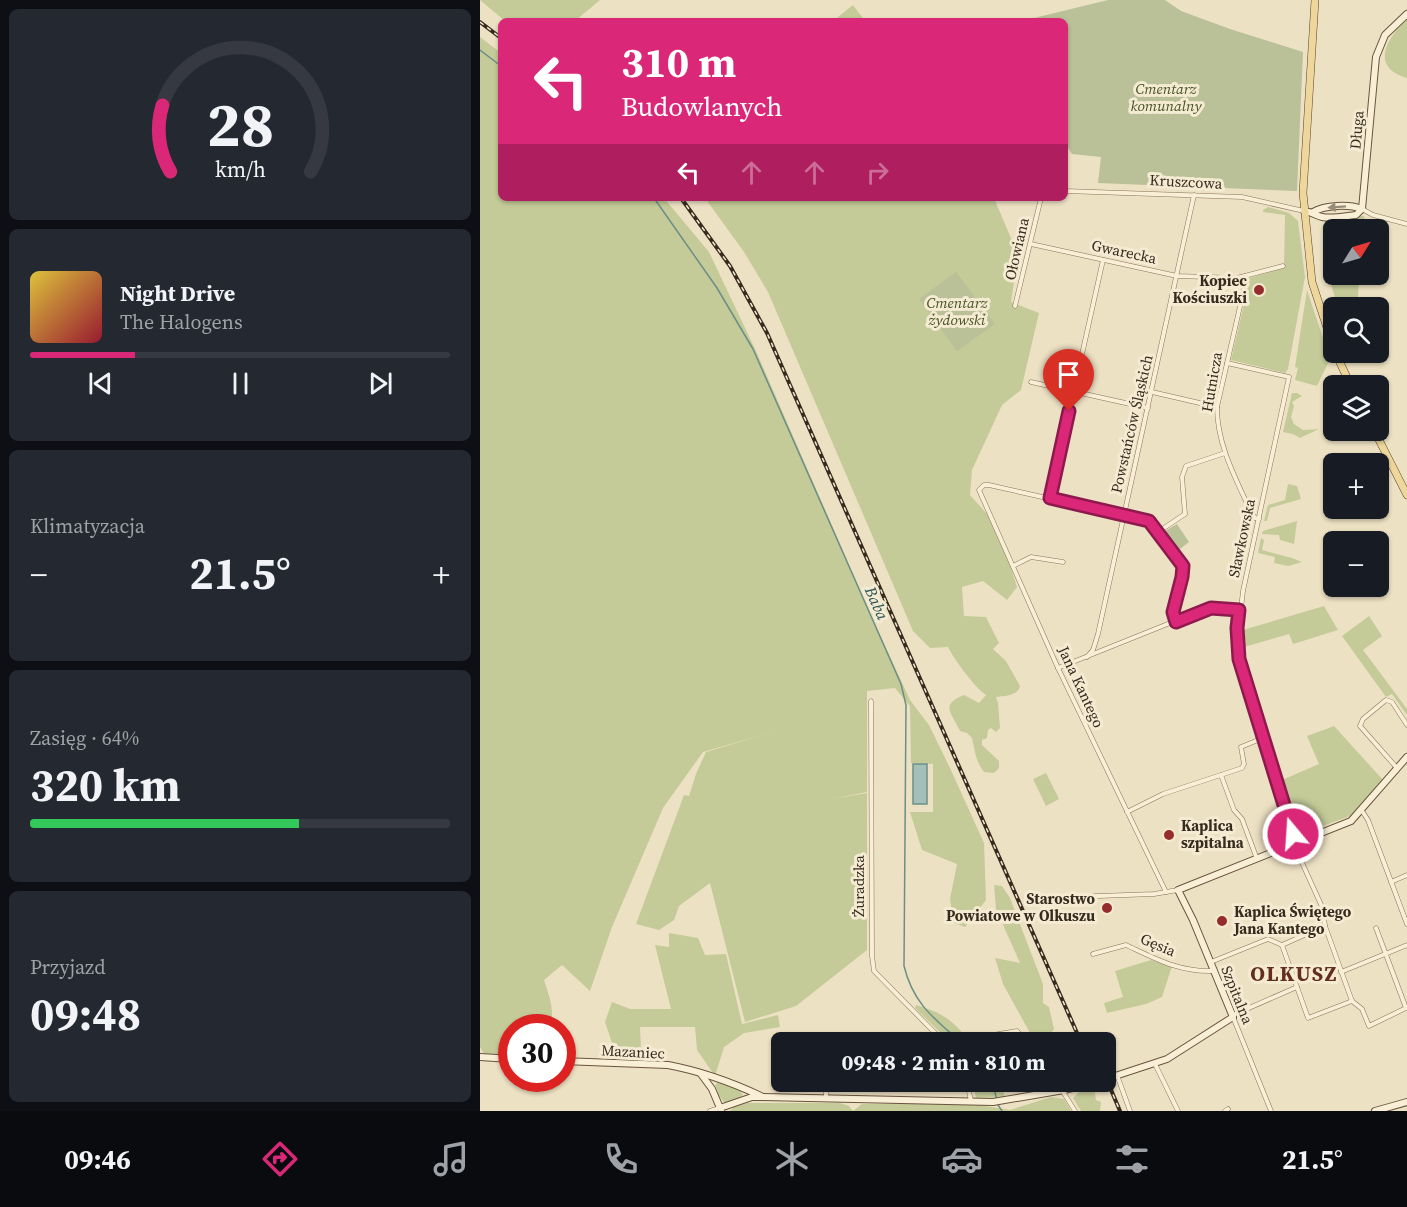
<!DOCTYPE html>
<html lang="pl">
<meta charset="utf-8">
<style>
body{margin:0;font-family:"Source Serif 4",serif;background:#242831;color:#f1f3f6;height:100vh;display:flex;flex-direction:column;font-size:22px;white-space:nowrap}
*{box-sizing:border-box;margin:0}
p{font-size:20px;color:#9ea1a6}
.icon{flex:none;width:33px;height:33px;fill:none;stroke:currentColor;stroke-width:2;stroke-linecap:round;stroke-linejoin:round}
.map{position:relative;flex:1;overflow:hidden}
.details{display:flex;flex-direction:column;gap:9px;padding:9px;background:#0d0f14;width:480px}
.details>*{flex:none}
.top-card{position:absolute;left:18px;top:18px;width:570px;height:183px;border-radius:9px;box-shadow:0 2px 4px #0004;background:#db2777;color:#fff;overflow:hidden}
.needle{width:39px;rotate:53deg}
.tools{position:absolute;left:843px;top:219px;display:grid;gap:12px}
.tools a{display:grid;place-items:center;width:66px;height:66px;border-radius:9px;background:#171b24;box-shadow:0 2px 4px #0004;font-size:30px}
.speed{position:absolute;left:18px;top:1014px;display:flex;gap:12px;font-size:30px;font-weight:700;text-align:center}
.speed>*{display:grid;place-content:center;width:78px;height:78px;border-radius:50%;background:#171b24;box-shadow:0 2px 4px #0004;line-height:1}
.speed .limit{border:9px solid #d22;background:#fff;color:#111}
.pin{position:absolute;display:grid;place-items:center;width:51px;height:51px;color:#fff;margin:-62px -26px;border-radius:50% 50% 50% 0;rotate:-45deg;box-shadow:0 0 6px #0007}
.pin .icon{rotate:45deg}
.me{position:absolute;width:66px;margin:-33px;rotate:342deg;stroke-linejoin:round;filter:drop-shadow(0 0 4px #0008)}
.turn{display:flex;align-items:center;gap:21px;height:126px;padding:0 24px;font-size:27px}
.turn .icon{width:78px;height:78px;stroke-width:2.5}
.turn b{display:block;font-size:42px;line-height:51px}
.lanes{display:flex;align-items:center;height:57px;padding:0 24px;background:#0003;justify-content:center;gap:30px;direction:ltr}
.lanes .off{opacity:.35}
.big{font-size:45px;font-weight:700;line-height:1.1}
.details .widget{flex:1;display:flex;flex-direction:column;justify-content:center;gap:9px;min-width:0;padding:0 21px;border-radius:9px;background:#242831}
.details .dial{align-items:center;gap:0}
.dial svg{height:156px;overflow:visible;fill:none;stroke:#363941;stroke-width:7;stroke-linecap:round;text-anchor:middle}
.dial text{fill:#f1f3f6;stroke:none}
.song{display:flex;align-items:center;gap:18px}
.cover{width:72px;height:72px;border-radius:9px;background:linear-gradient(135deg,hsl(50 70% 55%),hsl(350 70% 35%))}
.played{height:6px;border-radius:3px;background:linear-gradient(90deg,#db2777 25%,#363941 25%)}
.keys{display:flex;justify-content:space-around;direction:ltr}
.heat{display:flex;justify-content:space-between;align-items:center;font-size:33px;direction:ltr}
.charge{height:9px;border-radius:4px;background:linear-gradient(90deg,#34c759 64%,#363941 0)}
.trip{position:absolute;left:291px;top:1032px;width:345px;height:60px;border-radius:9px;background:#171b24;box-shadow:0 2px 4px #0004;font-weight:700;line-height:60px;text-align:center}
.tab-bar{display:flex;height:96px;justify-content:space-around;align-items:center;background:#090b0e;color:#9ea1a6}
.tab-bar .icon{width:42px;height:42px}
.tab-bar .current{color:#db2777}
.tab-bar b{font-size:27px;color:#f1f3f6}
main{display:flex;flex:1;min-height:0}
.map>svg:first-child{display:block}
</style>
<main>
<section class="details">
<div class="widget dial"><svg viewBox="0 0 100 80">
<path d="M14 69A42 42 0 1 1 86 69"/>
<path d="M14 69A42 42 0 0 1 10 35" stroke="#db2777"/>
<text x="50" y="56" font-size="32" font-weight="700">28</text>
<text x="50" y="72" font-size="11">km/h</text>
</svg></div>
<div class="widget">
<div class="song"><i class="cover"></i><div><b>Night Drive</b><p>The Halogens</p></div></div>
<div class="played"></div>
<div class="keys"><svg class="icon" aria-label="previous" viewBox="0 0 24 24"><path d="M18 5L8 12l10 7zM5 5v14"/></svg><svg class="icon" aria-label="pause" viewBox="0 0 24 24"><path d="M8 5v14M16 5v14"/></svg><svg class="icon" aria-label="next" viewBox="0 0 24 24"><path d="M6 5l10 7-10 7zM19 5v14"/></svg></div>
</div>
<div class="widget"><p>Klimatyzacja</p>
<div class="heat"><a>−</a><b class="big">21.5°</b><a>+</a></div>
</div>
<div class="widget"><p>Zasięg · 64%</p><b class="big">320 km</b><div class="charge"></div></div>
<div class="widget"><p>Przyjazd</p><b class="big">09:48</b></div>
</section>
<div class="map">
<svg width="927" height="1111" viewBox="0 0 927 1111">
<rect width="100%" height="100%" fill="#ede1c3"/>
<g fill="#c4cb98">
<polygon points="0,0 120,0 95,21 25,21"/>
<polygon points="373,5 385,21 353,21"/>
<path d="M927 19V78C889 67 907 38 927 19Z"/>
<path d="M0 37 21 53V198H184L229 252 276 351 390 613 430 700 449 725 470 768 504 843 506 900 485 927 474 923 470 899 477 864 442 850 430 812H453V764L431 763 430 706 415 688 387 691V792L352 799 387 793V950L316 1006 265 1022 230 883 199 906 194 920 179 930 156 924 204 795 209 796 216 774 226 752 296 731 223 752 183 808 132 927 110 991 82 965 64 980C69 996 76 1012 69 1027L32 1028 31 1055 4 1054 0 1047Z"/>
<path d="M225 198H514L538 255 531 302 559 313 541 390 522 405 492 470 490 495 507 514 529 562 537 587 527 600 503 581 482 587 484 616 506 617 519 643 513 649 526 661 540 686C538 696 524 696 516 697L518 703 520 728 516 732 511 728 508 730 507 738 502 740V745L519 761V768L514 773 504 772C495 760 495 751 492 738L487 733 480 731C472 713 459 705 484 695L499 703 506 695C496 689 473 658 468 647L450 648 433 631 288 292 264 252Z"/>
<polygon points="788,207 809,213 818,221 825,277 808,369 805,373 751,360 770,278 804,268 805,215 783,212 783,210"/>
<polygon points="860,216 884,216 886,229 854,230 854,274 879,275 878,299 873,307 863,307 856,301 848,274 849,257 845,229 850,220"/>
<polygon points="827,290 850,359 837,386 815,380 818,368 815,367"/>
<polygon points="812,393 817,393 822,396 812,402 814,406 811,417 814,424 823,430 839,429 820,438 813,434 803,432"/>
<polygon points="808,484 817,486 821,499 790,508 787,521 784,521 788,505 805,500"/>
<polygon points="817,521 814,544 800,540 799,535 782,534 783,531"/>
<polygon points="781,538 784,540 782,550 812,558 822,562 808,566 794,563 795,557 778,553"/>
<polygon points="844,606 858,630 813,644 809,634 764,647 763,630"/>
<polygon points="889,616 902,636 883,650 927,709 927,715 912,694 906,697 862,636"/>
<polygon points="854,726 903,780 873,815 821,834 816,827 802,780 839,764 827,736"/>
<polygon points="566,773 579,799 566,806 553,779"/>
<polygon points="514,885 522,886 530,898 563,984 563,1003 569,1007 574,1029 564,1042 555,1042 523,984 515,958 540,963 516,909"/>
<polygon points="189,933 218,938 225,955 246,954 262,1024 298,1015 300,1027 264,1033 244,1047 235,1076 217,1050 215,1027 160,1027 161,1050 136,1055 125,1022 132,1002 150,1009 191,1009 175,945 189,947"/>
<polygon points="671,960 692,966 682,997 666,1004 627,1013 624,1003 643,997 635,971"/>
<path d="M436 1005C461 1012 475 1021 489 1042H470L435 1008Z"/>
<polygon points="240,1081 258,1088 263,1095 254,1102 244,1102 239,1096 235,1085"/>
<polygon points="493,1082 521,1082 525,1097 496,1098"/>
<polygon points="614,1087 616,1100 621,1102 620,1111 601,1111 593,1098 601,1090"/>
<polygon points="571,1097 584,1099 591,1111 250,1111 254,1107 268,1103 360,1103 369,1106 373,1111 382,1104 493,1104 530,1110"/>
</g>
<g fill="#bac097">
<polygon points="628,0 685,0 701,11 750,29 823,52 817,191 618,183 621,157 592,154 585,143 585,21 553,21 554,18"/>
<polygon points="476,272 515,324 477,351 439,299"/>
<polygon points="697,524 709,542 696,552 682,533"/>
</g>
<rect fill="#a5c0b9" stroke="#6c8e86" stroke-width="1.5" x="433" y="764" width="14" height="40"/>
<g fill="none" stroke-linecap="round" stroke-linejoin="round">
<g stroke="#6c8e86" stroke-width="1.5">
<polyline points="0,50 21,66"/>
<path d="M174 198 237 288 273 349 421 684 426 705 424 966C433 1003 453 1018 481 1042"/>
<polyline points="510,1082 514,1089 517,1100"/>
<polyline points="518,1105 522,1111"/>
</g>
<g stroke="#87735a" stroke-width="5">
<g id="street">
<polyline points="585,191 762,197 824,211"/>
<polyline points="882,209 893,215 927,224"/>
<polyline points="551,244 697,276 757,278 803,266"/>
<path d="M767 276 737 407C737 444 755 477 770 510L775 518 779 519"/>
<polyline points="535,306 561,198"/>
<polyline points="747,363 809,377 763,591 757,642 764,680 816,843"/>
<polyline points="551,382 668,408"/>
<polyline points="672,392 737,407"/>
<polyline points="570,498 623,260"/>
<polyline points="678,532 705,514 702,477 706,466 745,453"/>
<polyline points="533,566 551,557 583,562"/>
<polyline points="607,657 613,650 618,634 714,195"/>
<polyline points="578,668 725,609 738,607 759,610"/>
<polyline points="391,701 392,956 394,971 464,1042"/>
<polyline points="917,768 880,726 883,719 906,700 912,702 927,725"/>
<polyline points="741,775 754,810 762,819 777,859"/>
<polyline points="882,811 888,820 927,924"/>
<polyline points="647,812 683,794 762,768 764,764 761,747 783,738"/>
<polyline points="814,845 843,909 845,926 872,1001"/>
<polyline points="911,882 927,875"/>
<path d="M686 892 578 668 499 490 504 485H509L669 521C676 531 700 556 703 567 707 585 688 603 696 622"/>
<polyline points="591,897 674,894 698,890"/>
<polyline points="802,945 828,1018 872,1001"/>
<polyline points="802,945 845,926"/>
<path d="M613 954 646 945C676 959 699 972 733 971"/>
<polyline points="731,962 788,939 802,945"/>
<polyline points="861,972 927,945"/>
<polyline points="872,1001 882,1009 889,1026 926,1008 896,928"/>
<polyline points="753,1015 817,987"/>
<polyline points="753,1017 791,1111"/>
<polyline points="507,1036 537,1031 546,1042"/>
<polyline points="675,1064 698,1111"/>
<polyline points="637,1075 650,1111"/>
<polyline points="346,1082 346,1099"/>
<polyline points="487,1082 491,1101"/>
<polyline points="577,1082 595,1111"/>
<polyline points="230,1111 240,1108 242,1111"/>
<polyline points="745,1111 748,1109"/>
</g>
</g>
<g stroke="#69543e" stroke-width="8">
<g id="secondary">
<polyline points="882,209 896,57 905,35 927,14"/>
<path d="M824 211C833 212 836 216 842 217 853 219 866 216 876 215L882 209"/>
<path d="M833 212C845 205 869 204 882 209"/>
<polyline points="0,1057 32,1059"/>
<path d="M82 1061 188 1065C220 1071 251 1082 281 1096"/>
<polyline points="221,1074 232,1089 240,1108 272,1097 283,1097 513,1102 584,1090 616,1082"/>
<polyline points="626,1079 687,1059 753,1017 713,920 698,890 871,821 927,757"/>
<polyline points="895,1111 927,1102"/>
</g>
</g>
<g stroke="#55412f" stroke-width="8">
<g id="primary">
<polyline points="835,0 823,193 832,282 854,349"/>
<polyline points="855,352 871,386"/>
<polyline points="894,430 927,495"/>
</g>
</g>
<use href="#street" stroke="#f8efd6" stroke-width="4"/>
<use href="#secondary" stroke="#f8efd6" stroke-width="6"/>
<use href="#primary" stroke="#efd79c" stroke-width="7"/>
<g stroke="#372b1e" stroke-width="4">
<g id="rail">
<polyline points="0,22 21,38"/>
<polyline points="201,198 250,266 287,333 601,1042"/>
<polyline points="626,1078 640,1111"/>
</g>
</g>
<use href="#rail" stroke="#f5ebd3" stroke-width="1.5" stroke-dasharray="4.5" stroke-linecap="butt"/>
</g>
<defs><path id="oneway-solid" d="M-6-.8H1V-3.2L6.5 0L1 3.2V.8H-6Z" transform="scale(1.5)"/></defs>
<use fill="#988d7a" href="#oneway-solid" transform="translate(857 207) rotate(176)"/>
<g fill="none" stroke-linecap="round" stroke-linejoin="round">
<g stroke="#8e194d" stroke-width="15">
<polyline id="route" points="589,411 570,498 669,521 703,566 702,577 693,612 696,622 731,608 759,610 757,628 759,659 813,834"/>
</g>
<use href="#route" stroke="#db2777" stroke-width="10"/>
</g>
<g fill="#942d2c" stroke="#f5ebd3" stroke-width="2">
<circle cx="779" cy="290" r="6"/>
<circle cx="689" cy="835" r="6"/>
<circle cx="627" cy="908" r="6"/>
<circle cx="742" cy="921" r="6"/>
</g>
<g text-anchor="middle" stroke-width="6" stroke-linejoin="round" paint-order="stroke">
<g font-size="15" font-style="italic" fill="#475325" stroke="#f5ebd3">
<text x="686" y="94">Cmentarz<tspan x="686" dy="17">komunalny</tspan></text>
<text x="477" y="308">Cmentarz<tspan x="477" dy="17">żydowski</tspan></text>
</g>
<g font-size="15" fill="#372b1e" stroke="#f5ebd3">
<text transform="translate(877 130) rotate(-85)" y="5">Długa</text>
<text transform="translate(706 182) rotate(3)" y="5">Kruszcowa</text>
<text transform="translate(537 249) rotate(-77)" y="5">Ołowiana</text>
<text transform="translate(644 252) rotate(12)" y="5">Gwarecka</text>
<text transform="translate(732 382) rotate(-80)" y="5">Hutnicza</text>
<text transform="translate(652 424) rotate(-77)" y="5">Powstańców Śląskich</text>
<text transform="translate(762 538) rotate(-78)" y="5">Sławkowska</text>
<text transform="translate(601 687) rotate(65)" y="5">Jana Kantego</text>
<text transform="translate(379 886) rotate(-90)" y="5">Żuradzka</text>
<text transform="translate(678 945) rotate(23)" y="5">Gęsia</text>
<text transform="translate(757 995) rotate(68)" y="5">Szpitalna</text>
<text transform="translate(153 1052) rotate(3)" y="5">Mazaniec</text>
</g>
<g font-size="15" font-weight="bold" fill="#372b1e" stroke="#f5ebd3" text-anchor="end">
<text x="767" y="286">Kopiec<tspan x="767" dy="17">Kościuszki</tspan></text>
<text x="701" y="831" text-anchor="start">Kaplica<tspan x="701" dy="17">szpitalna</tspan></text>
<text x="615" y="904">Starostwo<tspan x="615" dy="17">Powiatowe w Olkuszu</tspan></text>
<text x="754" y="917" text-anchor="start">Kaplica Świętego<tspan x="754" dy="17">Jana Kantego</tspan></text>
</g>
<g font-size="16" font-style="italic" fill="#2e5755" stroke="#f5ebd3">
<text transform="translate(397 603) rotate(66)" y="6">Baba</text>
</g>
<g font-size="21" font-weight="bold" letter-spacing="1.5" fill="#632e1f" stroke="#f5ebd3">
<text x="814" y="981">OLKUSZ</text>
</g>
</g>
</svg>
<div class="tools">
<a><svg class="needle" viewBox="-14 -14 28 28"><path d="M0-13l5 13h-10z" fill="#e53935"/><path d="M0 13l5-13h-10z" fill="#9ea1a6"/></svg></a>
<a><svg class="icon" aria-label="search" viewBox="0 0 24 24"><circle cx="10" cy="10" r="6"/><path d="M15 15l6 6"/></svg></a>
<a><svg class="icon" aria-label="layers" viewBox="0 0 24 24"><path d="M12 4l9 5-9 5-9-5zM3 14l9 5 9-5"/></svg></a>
<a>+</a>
<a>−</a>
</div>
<div class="speed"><div class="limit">30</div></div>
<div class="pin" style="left:589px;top:411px;background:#d93025"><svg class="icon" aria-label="arrive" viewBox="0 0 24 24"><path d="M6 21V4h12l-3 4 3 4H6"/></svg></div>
<svg class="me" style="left:813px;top:834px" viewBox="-20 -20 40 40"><circle r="17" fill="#db2777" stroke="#fff" stroke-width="3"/><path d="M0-11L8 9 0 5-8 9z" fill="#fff"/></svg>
<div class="trip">09:48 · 2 min · 810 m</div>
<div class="top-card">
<div class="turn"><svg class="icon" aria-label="left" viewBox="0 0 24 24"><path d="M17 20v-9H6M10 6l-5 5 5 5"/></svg><div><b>310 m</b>Budowlanych</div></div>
<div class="lanes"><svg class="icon" aria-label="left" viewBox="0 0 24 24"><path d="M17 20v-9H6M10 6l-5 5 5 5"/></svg><svg class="icon off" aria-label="ahead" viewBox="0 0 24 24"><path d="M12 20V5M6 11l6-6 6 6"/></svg><svg class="icon off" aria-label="ahead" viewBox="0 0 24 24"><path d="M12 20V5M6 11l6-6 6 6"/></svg><svg class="icon off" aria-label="right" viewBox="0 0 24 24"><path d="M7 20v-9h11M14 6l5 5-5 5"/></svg></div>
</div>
</div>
</main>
<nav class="tab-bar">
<b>09:46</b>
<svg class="icon current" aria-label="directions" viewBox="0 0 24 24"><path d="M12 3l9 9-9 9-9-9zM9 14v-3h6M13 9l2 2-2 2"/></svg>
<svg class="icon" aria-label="music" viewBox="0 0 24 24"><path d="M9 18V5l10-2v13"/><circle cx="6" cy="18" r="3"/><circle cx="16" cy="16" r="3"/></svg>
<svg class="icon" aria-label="phone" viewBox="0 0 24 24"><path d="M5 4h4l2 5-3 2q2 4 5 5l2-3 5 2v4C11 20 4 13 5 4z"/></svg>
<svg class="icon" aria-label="climate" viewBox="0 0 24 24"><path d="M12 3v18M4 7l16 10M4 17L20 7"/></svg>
<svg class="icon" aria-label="car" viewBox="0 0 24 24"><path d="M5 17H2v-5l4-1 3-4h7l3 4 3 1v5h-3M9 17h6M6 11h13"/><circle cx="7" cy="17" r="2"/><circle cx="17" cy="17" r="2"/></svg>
<svg class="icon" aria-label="filters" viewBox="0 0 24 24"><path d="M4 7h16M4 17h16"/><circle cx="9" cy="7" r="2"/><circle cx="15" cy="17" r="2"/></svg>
<b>21.5°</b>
</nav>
